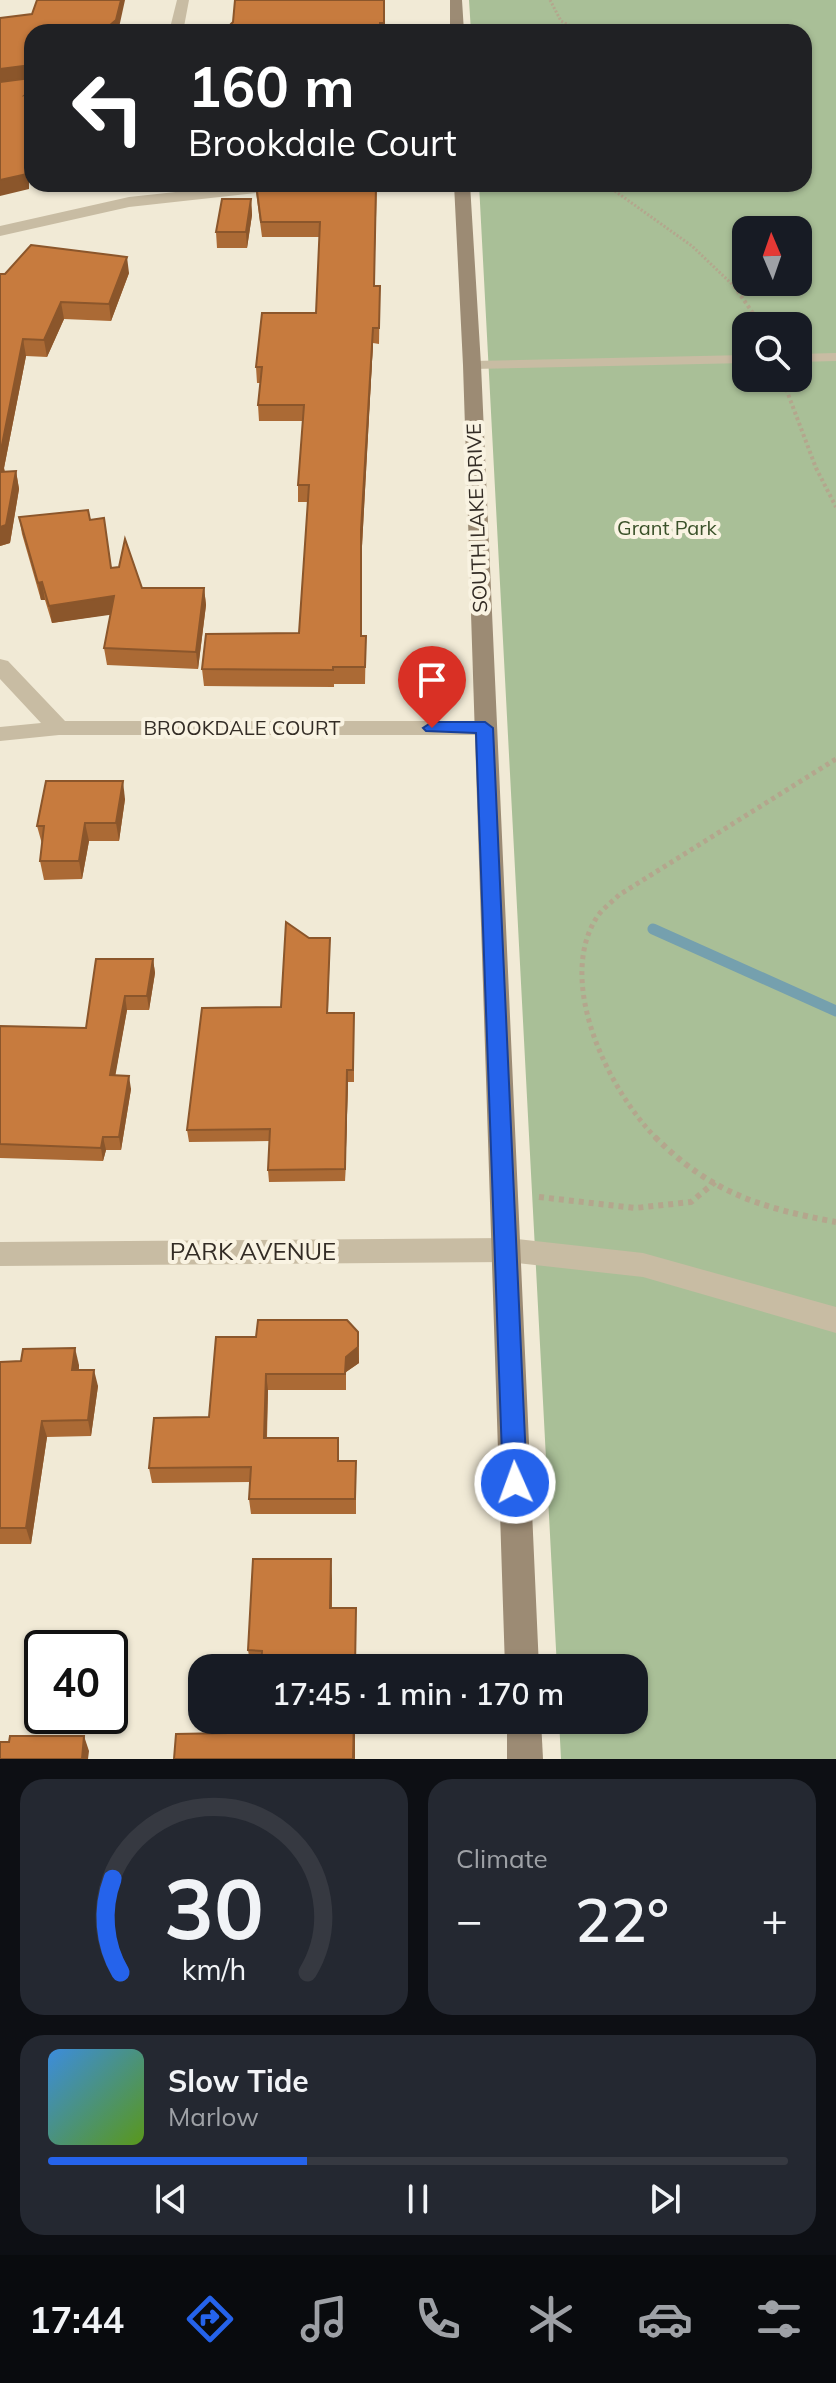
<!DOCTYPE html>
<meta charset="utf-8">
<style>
body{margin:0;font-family:Mulish,sans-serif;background:#242831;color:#f1f3f6;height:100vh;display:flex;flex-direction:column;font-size:30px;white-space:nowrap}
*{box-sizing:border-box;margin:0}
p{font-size:26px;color:#9ea1a6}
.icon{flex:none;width:44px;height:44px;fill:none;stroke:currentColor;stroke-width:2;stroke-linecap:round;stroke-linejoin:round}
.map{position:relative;height:1759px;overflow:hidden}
.sheet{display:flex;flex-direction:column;gap:20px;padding:20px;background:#0d0f14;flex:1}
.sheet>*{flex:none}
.banner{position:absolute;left:24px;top:24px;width:788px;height:168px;border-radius:24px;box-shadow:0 2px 6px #0004;background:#202124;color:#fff;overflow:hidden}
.needle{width:52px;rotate:358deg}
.tools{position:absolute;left:732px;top:216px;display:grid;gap:16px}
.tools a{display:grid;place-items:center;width:80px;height:80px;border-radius:16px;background:#171b24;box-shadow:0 2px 6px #0004;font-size:40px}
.speed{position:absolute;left:24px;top:1630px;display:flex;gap:16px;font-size:40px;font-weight:700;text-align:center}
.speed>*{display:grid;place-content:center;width:104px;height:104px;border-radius:50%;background:#171b24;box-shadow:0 2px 6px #0004;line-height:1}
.speed .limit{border:4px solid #111;border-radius:12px;background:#fff;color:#111}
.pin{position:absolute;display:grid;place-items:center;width:68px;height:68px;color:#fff;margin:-82px -34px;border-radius:50% 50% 50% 0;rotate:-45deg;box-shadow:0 0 8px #0007}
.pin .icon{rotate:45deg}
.me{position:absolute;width:88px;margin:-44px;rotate:358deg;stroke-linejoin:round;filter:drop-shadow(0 0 6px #0008)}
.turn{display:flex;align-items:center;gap:28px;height:168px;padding:0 32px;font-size:36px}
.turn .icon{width:104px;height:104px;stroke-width:2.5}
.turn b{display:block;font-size:56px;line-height:68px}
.big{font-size:60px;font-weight:600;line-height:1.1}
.sheet .widget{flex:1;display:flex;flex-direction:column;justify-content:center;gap:12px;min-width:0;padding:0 28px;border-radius:24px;background:#242831}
.sheet .dial{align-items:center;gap:0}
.dial svg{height:208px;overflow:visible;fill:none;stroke:#363941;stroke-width:7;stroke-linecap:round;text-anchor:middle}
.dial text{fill:#f1f3f6;stroke:none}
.song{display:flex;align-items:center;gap:24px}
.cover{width:96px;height:96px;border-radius:12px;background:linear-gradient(135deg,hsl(210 70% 55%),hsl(90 70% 35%))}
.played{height:8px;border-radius:4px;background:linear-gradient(90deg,#2563eb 35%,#363941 35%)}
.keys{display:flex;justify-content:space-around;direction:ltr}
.heat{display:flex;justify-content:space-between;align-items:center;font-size:44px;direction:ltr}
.sheet .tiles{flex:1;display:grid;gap:20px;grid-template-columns:1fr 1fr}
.widget:last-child{grid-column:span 2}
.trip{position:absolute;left:188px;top:1654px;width:460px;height:80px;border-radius:24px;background:#171b24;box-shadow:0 2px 6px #0004;font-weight:600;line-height:80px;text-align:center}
.tabs{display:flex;height:128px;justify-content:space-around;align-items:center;background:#090b0e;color:#9ea1a6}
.tabs .icon{width:56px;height:56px}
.tabs .on{color:#2563eb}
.tabs b{font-size:36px;color:#f1f3f6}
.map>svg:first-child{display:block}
</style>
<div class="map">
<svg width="836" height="1759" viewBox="0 0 836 1759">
<rect width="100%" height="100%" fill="#f1ead6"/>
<path fill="#a9bf97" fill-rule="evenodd" d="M469 0H836V1759H561L559 1720H634V1668H557L479 184H804V32H471ZM746 230H798V282H746ZM746 326H798V378H746Z"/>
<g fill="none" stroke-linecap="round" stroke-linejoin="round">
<polyline stroke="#75a0ae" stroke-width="11" points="653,929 836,1011"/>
<g stroke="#b4a68d" stroke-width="3" stroke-dasharray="2 2" stroke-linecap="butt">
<polyline points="550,0 561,21 582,32"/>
<polyline points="605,184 692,246 736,288"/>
</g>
<g stroke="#b4a68d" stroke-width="4" stroke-dasharray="3 3" stroke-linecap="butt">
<polyline points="734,286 762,326"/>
<polyline points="782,378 816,468 836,507"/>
</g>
<path stroke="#b4a68d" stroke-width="5" stroke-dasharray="4 4" stroke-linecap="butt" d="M657 1139C609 1091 555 982 597 917 603 908 612 902 619 895L836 759"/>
<g stroke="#b4a68d" stroke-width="6" stroke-dasharray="5 5" stroke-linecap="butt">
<path d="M655 1137C711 1193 761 1208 836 1222"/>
<polyline points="539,1197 635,1208 691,1202 715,1182"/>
</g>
<g fill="#c8bca3" fill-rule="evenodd">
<polygon points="836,353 836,361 798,362 798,354"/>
<polygon points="746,355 746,363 472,369 465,365 472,361"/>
</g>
<g fill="#c8bca3" fill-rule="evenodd">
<polygon points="177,0 189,0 183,32 169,32"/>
<polygon points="250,184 299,184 291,189 129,207 0,236 0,226 129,197"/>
<polygon points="0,659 8,661 65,721 485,721 493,723 496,728 493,733 485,735 59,735 0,741 0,727 41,723 0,679"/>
<polygon points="507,1238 643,1253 836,1307 836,1333 643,1277 507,1262 0,1266 0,1242"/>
</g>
<g fill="#9c8b74" fill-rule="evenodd">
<polygon points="450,0 462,0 464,32 450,32"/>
<polygon points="454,184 470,184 481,365 539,1668 505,1668 463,365"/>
<polygon points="507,1720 541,1720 543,1759 507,1759"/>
</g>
</g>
<g fill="#ab6a35">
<polygon points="384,0 384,32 223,32"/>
<polygon points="255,184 377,184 374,286 380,286 379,344 373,343 362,546 362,636 366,636 365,684 334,684 334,687 204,686 202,669 299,633 308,502 298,502 298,485 303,421 259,421 258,405 260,383 257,383 256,367 316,313 320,237 262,237"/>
<polygon points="251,199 252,215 247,248 217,248 216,232"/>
<polygon points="129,273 111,321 64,319 47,357 26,356 4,468 5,472 16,471 19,489 10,543 0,546 0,274"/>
<polygon points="19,517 90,520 111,568 142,588 204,588 206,605 198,669 107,665 104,648 111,614 52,623 45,600 41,600 22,534"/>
<polygon points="125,799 119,841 89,841 82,879 44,880 40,861 42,844 37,826"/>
<polygon points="309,938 330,938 328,1013 354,1013 354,1082 348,1082 345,1181 269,1182 268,1170 270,1141 189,1142 187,1130 281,1007"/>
<polygon points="153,959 155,973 149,1010 127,1010 115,1075 131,1089 121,1150 106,1150 103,1161 0,1158 0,1026 86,1028"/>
<polygon points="216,1337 359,1348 359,1363 346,1372 346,1390 268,1390 267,1438 338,1438 339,1461 356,1461 356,1514 251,1514 249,1499 250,1482 152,1483 149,1468 209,1417"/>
<polygon points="0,1362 79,1365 79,1370 98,1386 91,1436 47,1437 31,1544 0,1544"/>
<polygon points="332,1579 332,1608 356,1608 356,1668 251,1668 248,1650"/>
</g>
<g fill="#8b562b">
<polygon points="121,0 125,0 118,32 102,32"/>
<polygon points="32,65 32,79 0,83 0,69"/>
<polygon points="27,165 32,165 32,180 29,180 29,189 0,196 0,180"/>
<polygon points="251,199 252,215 247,248 246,232"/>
<polygon points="127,257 129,273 111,321 109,304"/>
<polygon points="61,302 64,319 47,357 44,340"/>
<polygon points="373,328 373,343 362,546 361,530"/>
<polygon points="23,339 26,356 4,468 5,476 0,473 0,455"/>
<polygon points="16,471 19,489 10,543 0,546 0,527"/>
<polygon points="42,582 45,600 41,600 38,583"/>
<polygon points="204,588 206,605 198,669 196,652"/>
<polygon points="114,596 116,614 52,623 49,606"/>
<polygon points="123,781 125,799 119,841 116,823"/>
<polygon points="85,823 89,841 82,879 79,861"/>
<polygon points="153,959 155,973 149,1010 147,996"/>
<polygon points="125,996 127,1010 113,1089 110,1075"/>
<polygon points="347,1070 348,1082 345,1181 345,1169"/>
<polygon points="129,1076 131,1089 121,1150 119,1137"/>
<polygon points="103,1137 106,1150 103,1161 101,1148"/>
<polygon points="358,1332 359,1363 346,1372 346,1390 346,1357"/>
<polygon points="75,1348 79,1365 77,1386 72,1370"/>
<polygon points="94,1370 98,1386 91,1436 88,1420"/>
<polygon points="266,1374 268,1390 266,1453 264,1438"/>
<polygon points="42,1421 47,1437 31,1544 26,1528"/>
<polygon points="331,1559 332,1579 331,1628 330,1608"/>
<polygon points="354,1720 355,1720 355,1759 353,1759"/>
<polygon points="84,1736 89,1751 88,1759 82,1759"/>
</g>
<g fill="#c77b3e" stroke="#8b562b" stroke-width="2">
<polygon points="37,0 121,0 116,20 102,32 32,32 32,89 25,95 32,94 32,165 27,165 27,174 0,180 0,82 30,78 32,65 0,69 0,18 32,14"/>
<polygon points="235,0 384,0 384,23 380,23 380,32 223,32 233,22"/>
<polygon points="256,184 376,184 374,286 380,286 379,328 373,328 361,530 361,636 366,636 365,667 333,667 333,670 202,669 206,634 299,633 309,485 298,485 304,405 258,405 262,367 256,367 262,313 316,313 320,222 261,222"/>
<polygon points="222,199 251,199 246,232 216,232"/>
<polygon points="31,245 127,257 109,304 61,302 44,340 23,339 0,455 0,274 5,274"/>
<polygon points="16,471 6,525 0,527 0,472"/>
<polygon points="88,510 90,520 104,518 111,568 119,567 125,539 142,588 204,588 196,652 104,648 114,596 49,606 42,582 38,583 19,517"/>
<polygon points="46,781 123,781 116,823 85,823 79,861 40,861 44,826 37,826"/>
<polygon points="286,922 309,938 330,938 327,1013 354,1013 353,1070 347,1070 345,1169 268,1170 270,1129 187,1130 202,1008 281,1007"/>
<polygon points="96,959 153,959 147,996 125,996 110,1075 129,1076 119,1137 103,1137 101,1148 0,1144 0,1026 86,1028"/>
<polygon points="258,1320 347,1320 358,1332 358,1347 346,1357 345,1374 266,1374 264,1438 338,1438 338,1461 356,1461 355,1499 249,1499 251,1467 149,1468 154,1418 209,1417 216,1337 256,1337"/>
<polygon points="75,1348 72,1370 94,1370 88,1420 42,1421 26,1528 0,1528 0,1362 21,1361 23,1349"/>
<polygon points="253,1559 331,1559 330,1608 356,1608 355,1668 261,1668 262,1651 248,1650"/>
<polygon points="229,1720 354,1720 353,1759 174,1759 176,1734 228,1733"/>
<polygon points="10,1736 84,1736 82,1759 0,1759 0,1742 9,1742"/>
</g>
<polygon fill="#2563eb" stroke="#184099" stroke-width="2" points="432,722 485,722 493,728 527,1483 523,1491 515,1494 506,1491 503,1483 476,733 426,731 423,728"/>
<g text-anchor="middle" stroke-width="8" stroke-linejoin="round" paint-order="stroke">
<g font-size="20" fill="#332c25" stroke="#f9f3e2">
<text transform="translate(477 518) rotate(-92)" y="7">SOUTH LAKE DRIVE</text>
<text x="242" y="735">BROOKDALE COURT</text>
</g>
<g font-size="20" fill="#3a5129" stroke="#f9f3e2">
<text x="667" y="535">Grant Park</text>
</g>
<g font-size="24" fill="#332c25" stroke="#f9f3e2">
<text x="253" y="1260">PARK AVENUE</text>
</g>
</g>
</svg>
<div class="tools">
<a><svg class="needle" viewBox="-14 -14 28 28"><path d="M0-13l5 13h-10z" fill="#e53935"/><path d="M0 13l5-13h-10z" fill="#9ea1a6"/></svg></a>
<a><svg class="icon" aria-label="search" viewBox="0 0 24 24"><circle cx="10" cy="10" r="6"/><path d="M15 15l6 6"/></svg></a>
</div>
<div class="speed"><div class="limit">40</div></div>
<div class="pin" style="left:432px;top:728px;background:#d93025"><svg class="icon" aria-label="arrive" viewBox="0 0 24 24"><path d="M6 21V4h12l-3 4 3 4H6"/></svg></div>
<svg class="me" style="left:515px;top:1483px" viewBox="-20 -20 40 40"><circle r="17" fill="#2563eb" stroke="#fff" stroke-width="3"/><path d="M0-11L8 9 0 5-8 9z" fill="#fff"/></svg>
<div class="trip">17:45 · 1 min · 170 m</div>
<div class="banner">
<div class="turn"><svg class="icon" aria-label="left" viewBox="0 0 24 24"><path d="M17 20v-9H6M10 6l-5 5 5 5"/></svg><div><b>160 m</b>Brookdale Court</div></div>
</div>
</div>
<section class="sheet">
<div class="tiles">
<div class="widget dial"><svg viewBox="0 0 100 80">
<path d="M14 69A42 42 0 1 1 86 69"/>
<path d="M14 69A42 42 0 0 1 11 33" stroke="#2563eb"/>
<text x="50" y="56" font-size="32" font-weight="700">30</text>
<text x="50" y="72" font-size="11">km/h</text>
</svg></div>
<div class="widget"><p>Climate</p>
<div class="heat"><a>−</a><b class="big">22°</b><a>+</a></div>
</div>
<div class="widget">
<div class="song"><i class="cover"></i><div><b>Slow Tide</b><p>Marlow</p></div></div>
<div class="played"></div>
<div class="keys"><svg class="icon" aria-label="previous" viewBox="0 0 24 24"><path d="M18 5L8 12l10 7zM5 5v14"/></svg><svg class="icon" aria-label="pause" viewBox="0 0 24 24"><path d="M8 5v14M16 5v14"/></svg><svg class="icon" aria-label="next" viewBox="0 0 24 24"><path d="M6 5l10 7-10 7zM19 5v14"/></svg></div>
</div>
</div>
</section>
<nav class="tabs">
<b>17:44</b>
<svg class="icon on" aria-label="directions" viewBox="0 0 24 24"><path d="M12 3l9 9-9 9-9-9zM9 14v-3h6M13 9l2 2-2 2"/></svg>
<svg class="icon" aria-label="music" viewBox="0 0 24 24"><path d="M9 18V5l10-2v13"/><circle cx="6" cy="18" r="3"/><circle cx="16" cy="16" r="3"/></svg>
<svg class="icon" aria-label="phone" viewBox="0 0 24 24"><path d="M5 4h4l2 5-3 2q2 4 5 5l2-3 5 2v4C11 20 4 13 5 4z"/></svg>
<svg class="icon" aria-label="climate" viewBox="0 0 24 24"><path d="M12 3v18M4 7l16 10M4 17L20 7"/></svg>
<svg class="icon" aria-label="car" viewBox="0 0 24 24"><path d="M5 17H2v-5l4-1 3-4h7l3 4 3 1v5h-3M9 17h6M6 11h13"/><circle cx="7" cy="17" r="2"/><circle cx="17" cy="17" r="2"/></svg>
<svg class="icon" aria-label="filters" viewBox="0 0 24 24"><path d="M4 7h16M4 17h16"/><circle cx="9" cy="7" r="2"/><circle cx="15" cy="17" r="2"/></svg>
</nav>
